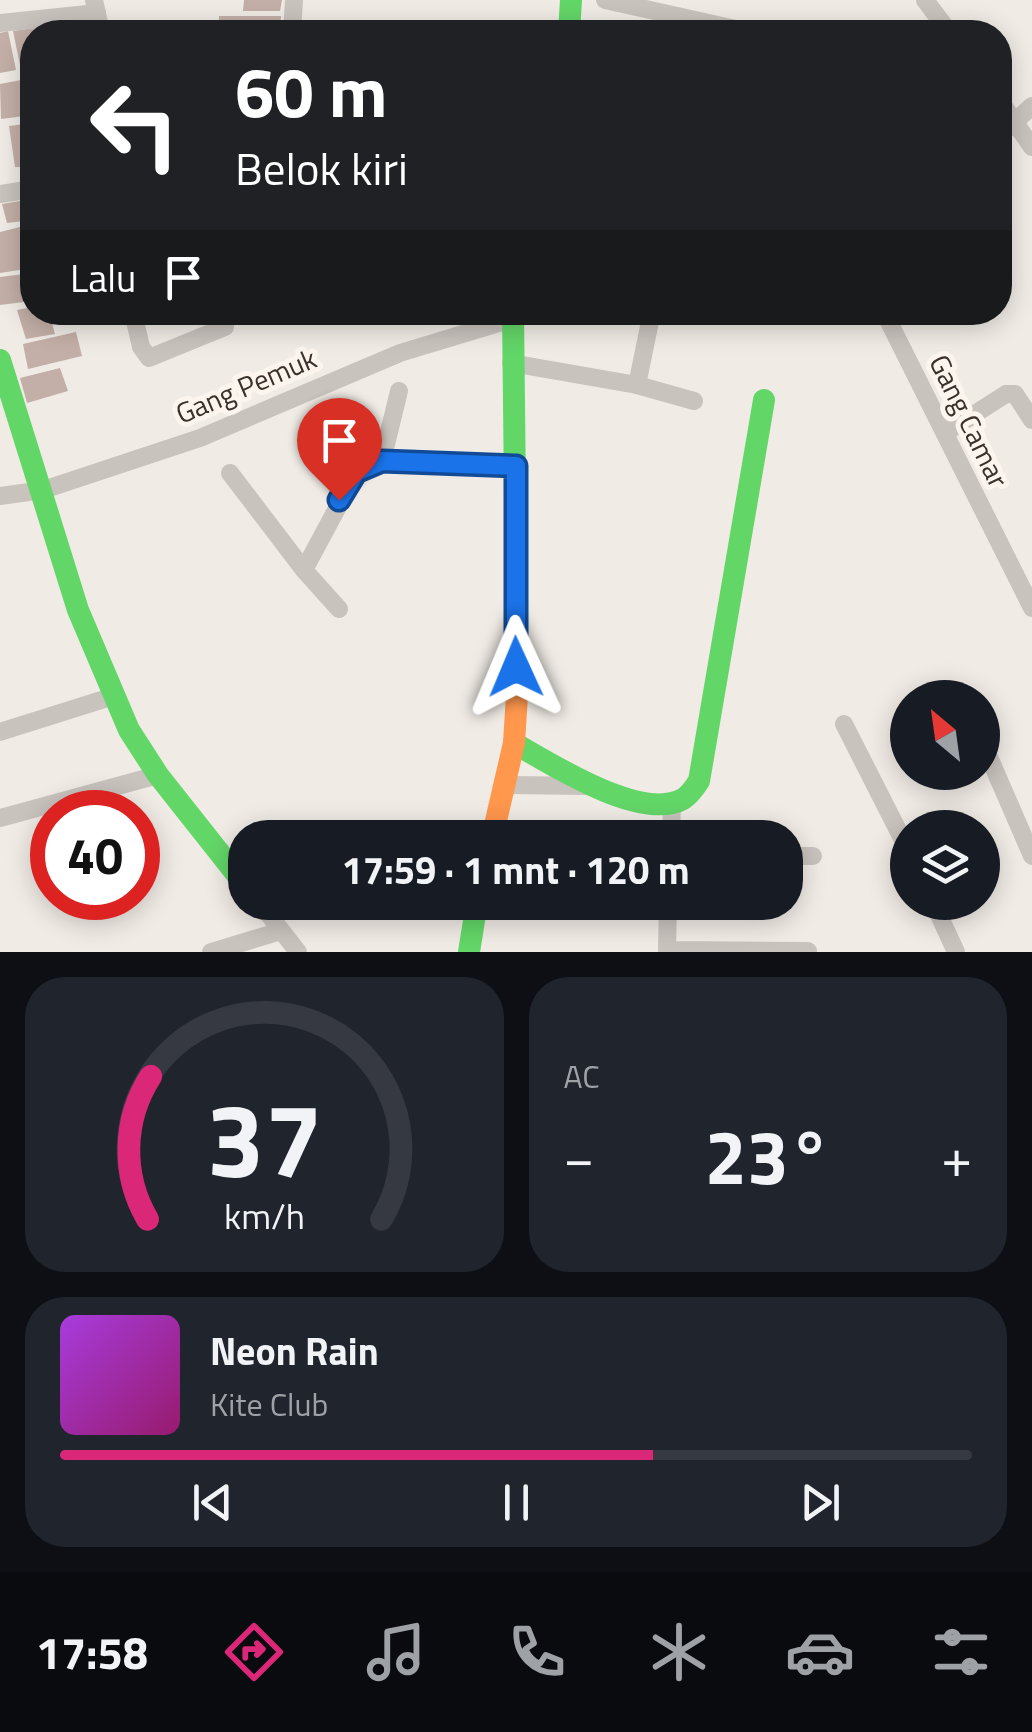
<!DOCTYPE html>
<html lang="id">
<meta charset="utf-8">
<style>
body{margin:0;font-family:"Titillium Web",sans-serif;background:#20242c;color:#f1f3f6;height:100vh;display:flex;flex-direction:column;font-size:38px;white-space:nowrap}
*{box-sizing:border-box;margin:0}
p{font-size:32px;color:#9ea1a6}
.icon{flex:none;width:55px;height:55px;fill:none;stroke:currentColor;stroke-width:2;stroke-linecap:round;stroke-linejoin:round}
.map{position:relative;height:952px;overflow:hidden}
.sheet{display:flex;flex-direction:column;gap:25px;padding:25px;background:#0d0f14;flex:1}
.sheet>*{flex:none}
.hud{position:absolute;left:20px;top:20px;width:992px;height:305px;border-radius:40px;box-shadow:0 5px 25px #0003;background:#202124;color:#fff;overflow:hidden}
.needle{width:65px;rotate:331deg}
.fabs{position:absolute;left:890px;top:680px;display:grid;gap:20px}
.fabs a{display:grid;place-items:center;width:110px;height:110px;border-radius:50%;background:#171b24;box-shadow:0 5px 25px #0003;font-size:50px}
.speed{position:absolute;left:30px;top:790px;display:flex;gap:20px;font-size:50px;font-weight:700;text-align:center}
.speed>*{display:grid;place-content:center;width:130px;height:130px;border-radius:50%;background:#171b24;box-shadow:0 5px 25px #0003;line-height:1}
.speed .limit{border:15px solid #d22;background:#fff;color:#111}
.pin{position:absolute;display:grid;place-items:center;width:85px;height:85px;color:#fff;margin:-102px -42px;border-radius:50% 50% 50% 0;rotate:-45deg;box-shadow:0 0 10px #0007}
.pin .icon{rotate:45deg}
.me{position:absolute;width:110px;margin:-55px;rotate:359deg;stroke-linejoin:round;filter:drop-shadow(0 0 8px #0008)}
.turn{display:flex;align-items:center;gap:35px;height:210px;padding:0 50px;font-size:45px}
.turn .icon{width:130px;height:130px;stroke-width:2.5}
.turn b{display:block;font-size:70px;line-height:85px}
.then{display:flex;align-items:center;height:95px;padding:0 50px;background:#0003;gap:20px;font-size:38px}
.big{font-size:75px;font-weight:700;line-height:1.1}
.sheet .tile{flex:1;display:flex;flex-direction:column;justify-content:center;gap:15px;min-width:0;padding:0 35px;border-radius:40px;background:#20242c}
.sheet .dial{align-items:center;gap:0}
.dial svg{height:260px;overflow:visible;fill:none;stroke:#363941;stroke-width:7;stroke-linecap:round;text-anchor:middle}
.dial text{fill:#f1f3f6;stroke:none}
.song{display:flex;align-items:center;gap:30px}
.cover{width:120px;height:120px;border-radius:15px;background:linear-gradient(135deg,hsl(280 70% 55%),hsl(320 70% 35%))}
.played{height:10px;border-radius:5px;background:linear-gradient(90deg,#db2777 65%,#363941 65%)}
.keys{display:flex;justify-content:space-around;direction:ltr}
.heat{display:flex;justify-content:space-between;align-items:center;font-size:55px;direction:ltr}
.sheet .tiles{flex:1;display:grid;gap:25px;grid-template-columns:1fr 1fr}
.tile:last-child{grid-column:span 2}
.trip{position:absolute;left:228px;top:820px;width:575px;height:100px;border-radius:40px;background:#171b24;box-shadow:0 5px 25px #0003;font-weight:700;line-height:100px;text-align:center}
.tabs{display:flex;height:160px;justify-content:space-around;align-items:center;background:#090b0e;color:#9ea1a6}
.tabs .icon{width:70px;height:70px}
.tabs .on{color:#db2777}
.tabs b{font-size:45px;color:#f1f3f6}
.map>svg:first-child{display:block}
</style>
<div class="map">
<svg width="1032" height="952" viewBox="0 0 1032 952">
<rect width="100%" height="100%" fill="#f0ebe5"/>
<g fill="#c3afa7">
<polygon points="244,0 282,0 280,11 243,11"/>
<polygon points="219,16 281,16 280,32 218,32"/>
<polygon points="41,27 42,32 32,32 32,65 20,65 13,31"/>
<polygon points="8,31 16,70 0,73 0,33"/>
<polygon points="32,78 32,115 1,119 0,84"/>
<polygon points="32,123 32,167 15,167 9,126"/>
<polygon points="32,199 32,220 7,223 2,204"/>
<polygon points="24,226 28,235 32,234 32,268 0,273 0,232"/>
<polygon points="32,273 32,301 0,305 0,277"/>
<polygon points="32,307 32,312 49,312 55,334 26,339 17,310"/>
<polygon points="76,332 82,356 28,369 23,344"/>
<polygon points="60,368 68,391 27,403 20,378"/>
</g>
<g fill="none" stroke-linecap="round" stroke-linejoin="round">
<g stroke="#c9c3be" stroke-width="18">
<polyline points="94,0 101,32"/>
<polyline points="605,0 749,32"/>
<polyline points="925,0 949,32"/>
<polyline points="0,23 97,13"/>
<polyline points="292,32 294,0"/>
<polyline points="1000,101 1032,147"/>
<polyline points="1000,135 1032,106"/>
<polyline points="0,194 32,189"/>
<polyline points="133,312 141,347 149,358 225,327"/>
<polyline points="884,312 1032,608"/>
<polyline points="511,363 637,385 694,401"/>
<polyline points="637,385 652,312"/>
<polyline points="315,422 356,473"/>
<polyline points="945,433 1006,394 1015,394 1032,420"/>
<polyline points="382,461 399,391"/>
<polyline points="230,473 304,570 339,609"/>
<polyline points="0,496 43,490 200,438 400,353 512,319"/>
<polyline points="304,570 356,473 368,464 382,461 516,466"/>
<polyline points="844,724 908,850"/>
<polyline points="0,732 114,696"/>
<polyline points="989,757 1032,856"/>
<polyline points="504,785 589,786"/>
<polyline points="0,818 158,775"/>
<polyline points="671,838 672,803"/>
<polyline points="785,856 813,856"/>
<polyline points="259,902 298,952"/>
<polyline points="668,902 667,950 808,951"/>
<polyline points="933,902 956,952"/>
<polyline points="211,952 281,931"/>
</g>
<g stroke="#63d668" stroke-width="22">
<polyline points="569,32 571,0"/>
<polyline points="513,312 515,494"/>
<polyline points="0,360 78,610 129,730 158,775 245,885"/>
<path d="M514 743C551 764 641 822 683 799 690 795 695 787 699 781L764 400"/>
<polyline points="469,952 477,902"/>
</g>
<polyline stroke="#ff974d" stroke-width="22" points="492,838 514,743 517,695 515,494"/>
</g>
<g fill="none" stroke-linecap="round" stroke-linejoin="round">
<g stroke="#114b97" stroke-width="25">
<polyline id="route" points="339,500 356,472 382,461 516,466 516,667"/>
</g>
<use href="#route" stroke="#1a73e8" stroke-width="18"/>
</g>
<g text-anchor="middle" stroke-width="10" stroke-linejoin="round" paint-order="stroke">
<g font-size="28" fill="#3b302b" stroke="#fbf5ee">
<text transform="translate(246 386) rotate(-23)" y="10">Gang Pemuk</text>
<text transform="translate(969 421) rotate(64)" y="10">Gang Camar</text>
</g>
</g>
</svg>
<div class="fabs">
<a><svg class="needle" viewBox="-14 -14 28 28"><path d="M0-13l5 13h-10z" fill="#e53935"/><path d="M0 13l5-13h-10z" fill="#9ea1a6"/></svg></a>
<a><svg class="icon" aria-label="layers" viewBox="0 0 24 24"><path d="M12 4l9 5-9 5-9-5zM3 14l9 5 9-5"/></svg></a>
</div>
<div class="speed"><div class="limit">40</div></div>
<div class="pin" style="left:339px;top:500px;background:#d93025"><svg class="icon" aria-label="arrive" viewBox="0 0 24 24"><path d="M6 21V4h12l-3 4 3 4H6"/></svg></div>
<svg class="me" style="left:516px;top:667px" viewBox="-20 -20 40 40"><path d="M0-17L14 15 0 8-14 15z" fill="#1a73e8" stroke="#fff" stroke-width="4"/></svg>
<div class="trip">17:59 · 1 mnt · 120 m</div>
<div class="hud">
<div class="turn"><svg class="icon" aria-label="left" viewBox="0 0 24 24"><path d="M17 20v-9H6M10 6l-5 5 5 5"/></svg><div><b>60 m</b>Belok kiri</div></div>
<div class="then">Lalu<svg class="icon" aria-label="arrive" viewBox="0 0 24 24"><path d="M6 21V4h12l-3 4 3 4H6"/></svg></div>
</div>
</div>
<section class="sheet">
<div class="tiles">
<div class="tile dial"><svg viewBox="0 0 100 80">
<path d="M14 69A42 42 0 1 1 86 69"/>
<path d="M14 69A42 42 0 0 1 15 25" stroke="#db2777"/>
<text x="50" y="56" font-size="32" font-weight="700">37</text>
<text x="50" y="72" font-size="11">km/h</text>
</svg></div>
<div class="tile"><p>AC</p>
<div class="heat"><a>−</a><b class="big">23°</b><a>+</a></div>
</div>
<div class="tile">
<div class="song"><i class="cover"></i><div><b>Neon Rain</b><p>Kite Club</p></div></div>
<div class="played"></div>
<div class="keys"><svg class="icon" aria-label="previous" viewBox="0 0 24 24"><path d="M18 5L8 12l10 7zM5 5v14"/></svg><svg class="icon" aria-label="pause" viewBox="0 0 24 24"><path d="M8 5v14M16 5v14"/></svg><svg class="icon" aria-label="next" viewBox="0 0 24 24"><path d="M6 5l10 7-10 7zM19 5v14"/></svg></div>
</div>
</div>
</section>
<nav class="tabs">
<b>17:58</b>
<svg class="icon on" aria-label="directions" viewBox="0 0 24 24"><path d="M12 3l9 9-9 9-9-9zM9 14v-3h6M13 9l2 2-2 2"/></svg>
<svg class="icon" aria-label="music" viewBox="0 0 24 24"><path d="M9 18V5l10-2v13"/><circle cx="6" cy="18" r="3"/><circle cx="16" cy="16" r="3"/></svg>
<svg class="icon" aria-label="phone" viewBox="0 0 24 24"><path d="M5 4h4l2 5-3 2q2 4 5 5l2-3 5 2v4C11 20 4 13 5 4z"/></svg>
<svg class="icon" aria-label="climate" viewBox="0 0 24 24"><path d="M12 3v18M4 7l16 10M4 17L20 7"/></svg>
<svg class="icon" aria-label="car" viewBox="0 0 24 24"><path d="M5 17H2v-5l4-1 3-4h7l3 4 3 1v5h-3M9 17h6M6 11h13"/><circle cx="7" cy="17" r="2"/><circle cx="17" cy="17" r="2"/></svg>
<svg class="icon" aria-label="filters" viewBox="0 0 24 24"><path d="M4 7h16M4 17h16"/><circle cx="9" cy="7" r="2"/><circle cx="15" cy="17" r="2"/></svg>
</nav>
